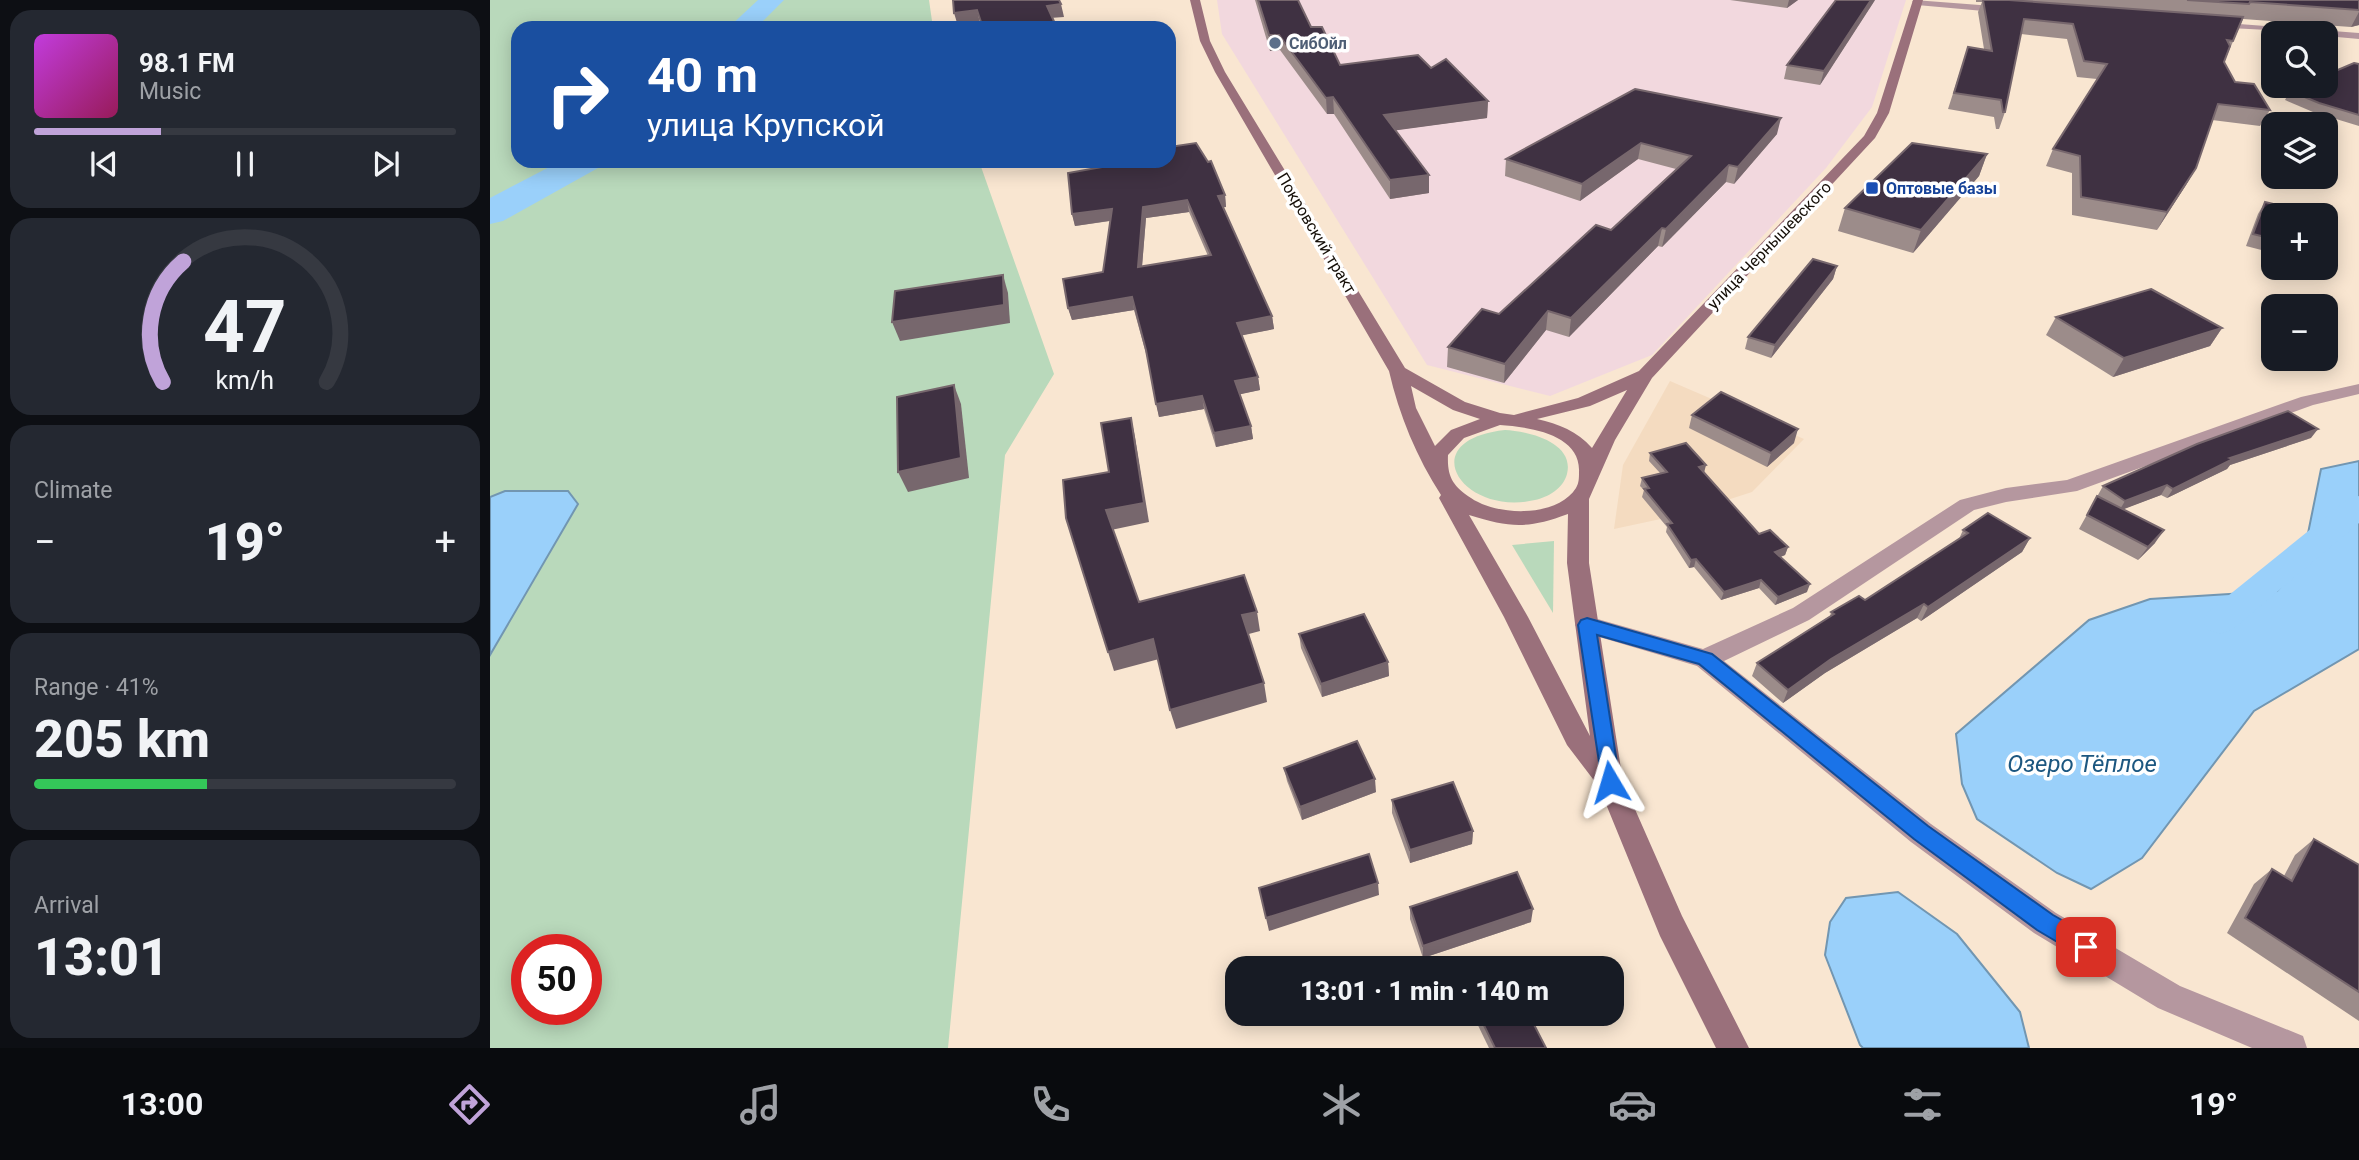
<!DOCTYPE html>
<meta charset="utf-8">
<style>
body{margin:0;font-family:Roboto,sans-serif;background:#242831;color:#f1f3f6;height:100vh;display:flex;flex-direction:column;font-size:26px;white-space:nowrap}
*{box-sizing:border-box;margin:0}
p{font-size:23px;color:#9ea1a6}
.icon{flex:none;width:38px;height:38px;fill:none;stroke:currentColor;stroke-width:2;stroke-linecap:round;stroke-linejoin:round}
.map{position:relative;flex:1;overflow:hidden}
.details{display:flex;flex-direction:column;gap:10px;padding:10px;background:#0d0f14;width:490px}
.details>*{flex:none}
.top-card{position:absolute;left:21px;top:21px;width:665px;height:147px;border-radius:21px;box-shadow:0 4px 18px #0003;background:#1a4fa0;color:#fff;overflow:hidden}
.tools{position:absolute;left:1771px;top:21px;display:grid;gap:14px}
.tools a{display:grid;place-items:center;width:77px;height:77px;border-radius:14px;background:#171b24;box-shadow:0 4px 18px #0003;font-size:35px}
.speed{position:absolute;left:21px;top:934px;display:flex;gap:14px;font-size:35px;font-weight:700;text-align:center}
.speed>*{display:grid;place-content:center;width:91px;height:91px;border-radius:50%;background:#171b24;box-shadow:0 4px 18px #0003;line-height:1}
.speed .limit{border:10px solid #d22;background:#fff;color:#111}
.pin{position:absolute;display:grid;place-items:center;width:60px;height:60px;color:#fff;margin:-30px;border-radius:14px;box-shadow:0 4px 10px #0006}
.me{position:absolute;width:77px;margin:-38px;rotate:353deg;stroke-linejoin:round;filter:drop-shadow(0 0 5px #0008)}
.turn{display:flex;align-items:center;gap:24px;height:147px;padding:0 21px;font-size:32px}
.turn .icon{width:91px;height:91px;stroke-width:2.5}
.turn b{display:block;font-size:49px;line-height:60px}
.big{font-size:52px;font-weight:800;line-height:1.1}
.details .widget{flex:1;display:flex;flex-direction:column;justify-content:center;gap:10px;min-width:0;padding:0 24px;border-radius:21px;background:#242831}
.details .dial{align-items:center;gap:0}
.dial svg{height:182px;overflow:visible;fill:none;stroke:#363941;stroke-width:7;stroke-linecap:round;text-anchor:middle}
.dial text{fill:#f1f3f6;stroke:none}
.song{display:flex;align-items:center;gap:21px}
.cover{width:84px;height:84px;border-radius:10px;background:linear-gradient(135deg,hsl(290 70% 55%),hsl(330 70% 35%))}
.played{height:7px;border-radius:4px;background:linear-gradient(90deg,#c0a3d9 30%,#363941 30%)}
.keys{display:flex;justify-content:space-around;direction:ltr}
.heat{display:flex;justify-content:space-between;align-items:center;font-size:38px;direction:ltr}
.charge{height:10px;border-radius:5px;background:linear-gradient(90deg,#34c759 41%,#363941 0)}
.trip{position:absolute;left:735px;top:956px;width:399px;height:70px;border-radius:21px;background:#171b24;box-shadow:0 4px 18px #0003;font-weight:800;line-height:70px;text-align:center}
.dock{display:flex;height:112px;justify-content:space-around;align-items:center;background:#090b0e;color:#9ea1a6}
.dock .icon{width:49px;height:49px}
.dock .on{color:#c0a3d9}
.dock b{font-size:32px;color:#f1f3f6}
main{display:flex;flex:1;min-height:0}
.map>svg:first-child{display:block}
</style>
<main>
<section class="details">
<div class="widget">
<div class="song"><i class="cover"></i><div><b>98.1 FM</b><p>Music</p></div></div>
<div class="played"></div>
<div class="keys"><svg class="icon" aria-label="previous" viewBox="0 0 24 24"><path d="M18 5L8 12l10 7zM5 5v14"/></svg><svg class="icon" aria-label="pause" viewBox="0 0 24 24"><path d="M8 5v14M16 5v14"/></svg><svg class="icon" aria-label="next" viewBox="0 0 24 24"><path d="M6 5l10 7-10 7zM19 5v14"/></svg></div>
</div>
<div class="widget dial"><svg viewBox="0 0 100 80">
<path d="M14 69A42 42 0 1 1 86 69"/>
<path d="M14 69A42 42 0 0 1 23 16" stroke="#c0a3d9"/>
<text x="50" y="56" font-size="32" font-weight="700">47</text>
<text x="50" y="72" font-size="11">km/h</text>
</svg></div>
<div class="widget"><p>Climate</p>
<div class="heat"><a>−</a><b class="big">19°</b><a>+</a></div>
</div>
<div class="widget"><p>Range · 41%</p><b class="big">205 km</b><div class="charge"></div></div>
<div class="widget"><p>Arrival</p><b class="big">13:01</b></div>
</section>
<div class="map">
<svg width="1869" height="1048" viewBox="0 0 1869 1048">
<rect width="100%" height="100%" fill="#f9e6d1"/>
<polygon fill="#f4dbc0" points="1180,381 1314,439 1262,492 1194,514 1124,529 1133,465"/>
<polygon fill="#f2d8de" points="727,0 1416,0 1382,107 1336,168 1162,355 1060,396 937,365 732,34"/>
<g fill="#b9d9bb" fill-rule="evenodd">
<path d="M0 0H439L443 28H28V161H489L564 374 515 455 458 1048H0ZM37 950H96V1010H37Z"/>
<path d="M1015 430C1037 431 1085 442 1077 474 1073 489 1058 497 1045 500 972 517 922 440 1015 430Z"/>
<polygon points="1064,541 1063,613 1022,545"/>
</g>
<g fill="#9ad0fa" stroke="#7296b1" stroke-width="2">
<polygon points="1869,461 1869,649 1764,711 1652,858 1601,889 1567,873 1487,819 1472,784 1466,734 1599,620 1660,599 1787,591 1812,563 1831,469"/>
<polygon points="15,491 78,491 88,504 0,655 0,497"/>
<polygon points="1408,892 1467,934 1530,1012 1539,1048 1373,1048 1370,1045 1335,955 1340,922 1356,898"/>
</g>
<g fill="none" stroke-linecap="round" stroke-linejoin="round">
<polygon fill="#9ad0fa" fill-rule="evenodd" points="1869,496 1869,523 1742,630 1730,634 1718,630 1713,621 1718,612 1858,499"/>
<g fill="#9ad0fa" fill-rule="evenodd">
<polygon points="268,0 294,0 266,28 238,28"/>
<polygon points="71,161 113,161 108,168 13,221 0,224 0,198"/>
</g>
<g fill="#b5979f" fill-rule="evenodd">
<polygon points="1424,0 1516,7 1521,10 1516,13 1427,5 1422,2"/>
<polygon points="1723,22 1869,33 1869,39 1836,36 1836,33 1720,27 1718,25"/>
<polygon points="1869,384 1869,394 1823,405 1587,491 1516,502 1484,510 1319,620 1234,661 1441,824 1566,913 1690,986 1813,1036 1817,1048 1762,1048 1668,1008 1544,933 1421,842 1207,666 1089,631 1085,625 1089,619 1097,616 1213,649 1303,608 1470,500 1516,488 1577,480 1811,397"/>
</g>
<path fill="#9a707b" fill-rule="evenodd" d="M700 0H710L720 41 735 72 915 368 975 402 1010 413 1024 415 1088 398 1149 371 1374 136 1387 113 1423 0H1433L1399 113 1385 138 1162 378 1125 440 1099 499V563L1133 782 1192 916 1259 1048H1226L1170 936 1109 787 1077 745 1014 617 949 498 951 495C927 458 909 415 899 371L725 72 710 41ZM921 386 963 410 990 419 961 430 945 446 926 408ZM1137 390 1102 448C1087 431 1069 424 1047 419L1100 406ZM1010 425C1039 427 1091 434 1089 472 1089 478 1089 483 1086 488 1067 518 1007 516 981 498 963 486 957 477 958 455L974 438ZM1078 514 1077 563 1100 736 1038 617 979 515C1021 528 1037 529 1078 514Z"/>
</g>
<g fill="#9c8c8a" fill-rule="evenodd">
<polygon points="765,0 808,0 821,27 850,65 941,68 998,101 997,118 905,130 939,193 900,199 844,114 837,114 790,50 780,51"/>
<polygon points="1240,0 1308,0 1297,8"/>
<polygon points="1385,0 1330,85 1294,79 1297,65"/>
<polygon points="1486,0 1869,0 1869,25 1861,27 1753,19 1734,62 1745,82 1780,110 1770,126 1722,120 1706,168 1696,185 1667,230 1582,215 1582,173 1556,166 1563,149 1607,79 1587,77 1577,39 1531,34 1515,112 1509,129 1506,129 1504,117 1458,109 1478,47 1494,49 1488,12 1492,2 1486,2"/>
<polygon points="1869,64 1869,126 1823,112 1795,100 1800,91"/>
<polygon points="1145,89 1287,134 1244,184 1236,182 1172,247 1168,246 1079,337 1056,330 1014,383 957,367 958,347 1009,314 1121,230 1186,169 1148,159 1090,201 1015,176 1016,159"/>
<polygon points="1497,154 1489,176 1423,253 1348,231 1355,208"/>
<path d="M735 195 736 207H733L782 316 784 329 752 335 768 377 770 390 750 394 761 426 763 439 726 447 714 409 669 417 657 357 644 310 582 320 578 308 613 272 620 221 585 226 582 214ZM699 212 718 256 652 266 656 218Z"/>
<polygon points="1775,202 1783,215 1783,253 1756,246 1768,214"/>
<polygon points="1347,266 1343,279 1281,358 1255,349 1258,337"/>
<polygon points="1566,317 1732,328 1720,346 1623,377 1556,335"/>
<polygon points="1202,415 1304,443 1277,467 1199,428"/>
<polygon points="1821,438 1740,465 1737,469 1677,498 1671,495 1633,509 1665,543 1648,560 1589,529 1613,486"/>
<polygon points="1160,453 1214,473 1269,534 1298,547 1295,555 1290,557 1317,592 1285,605 1269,588 1231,600 1204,567 1199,568 1176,532 1177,527 1152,497 1154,490 1150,486 1152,478 1170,473 1159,461"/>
<polygon points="1473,530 1540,538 1532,552 1431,621 1427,618 1335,673 1293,703 1262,676 1267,663 1340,616 1341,612 1375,600 1469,539"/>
<polygon points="809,634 898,662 899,676 832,697 811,648"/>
<polygon points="794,768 886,792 812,820 797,781"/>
<polygon points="902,800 983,831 982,844 920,863 902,813"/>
<polygon points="1824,839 1869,865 1869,1021 1737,933 1764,884 1782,869 1794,876 1805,855"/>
<polygon points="920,907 1041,922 933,958 920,919"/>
<polygon points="982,1013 1038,1013 1056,1048 999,1048"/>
</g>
<g fill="#77676d">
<polygon points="1299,0 1308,0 1297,8"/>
<polygon points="1381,0 1385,0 1330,85 1334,71"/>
<polygon points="571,4 574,17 560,18 557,6"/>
<polygon points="487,10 490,23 468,26 464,13"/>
<polygon points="1869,12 1869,25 1861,27"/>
<polygon points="779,35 789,35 790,50 780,51"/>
<polygon points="843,97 844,114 837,114 836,98"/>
<polygon points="998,101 997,118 894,132 894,115"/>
<polygon points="1291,118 1287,134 1244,184 1248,167"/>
<polygon points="1151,143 1148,159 1090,201 1092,184"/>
<polygon points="1497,154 1489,176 1423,253 1431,230"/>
<polygon points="1239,165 1236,182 1172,247 1176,229"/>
<polygon points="1706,168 1696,185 1667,230 1677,212"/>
<polygon points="939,175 939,193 900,199 900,180"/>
<polygon points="735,195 736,207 729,208 728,196"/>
<polygon points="697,200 699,212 656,218 651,279 648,267 653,207"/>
<polygon points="622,209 625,220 585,226 582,214"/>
<polygon points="1172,228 1168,246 1079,337 1081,318"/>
<polygon points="1347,266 1343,279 1281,358 1285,345"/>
<polygon points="513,275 518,293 520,323 410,341 402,322"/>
<polygon points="642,297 644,310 582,320 578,308"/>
<polygon points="1058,311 1056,330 1014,383 1015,364"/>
<polygon points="782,316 784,329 749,336 747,323"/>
<polygon points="1732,328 1720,346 1623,377 1634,358"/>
<polygon points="768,377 770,390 747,395 745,381"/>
<polygon points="464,385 471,404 479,478 418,492 408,472"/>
<polygon points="712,396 714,409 669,417 666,404"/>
<polygon points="641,418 645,437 659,522 621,530 616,510"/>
<polygon points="761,426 763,439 726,447 724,433"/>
<polygon points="1308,429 1304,443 1277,467 1281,453"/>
<polygon points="1828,429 1821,438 1740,465 1737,469 1677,498 1683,489 1740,458"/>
<polygon points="1216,465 1214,473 1209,467"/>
<polygon points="1677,485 1671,495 1629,511 1635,501"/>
<polygon points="1674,530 1665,543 1648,560 1658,547"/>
<polygon points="1540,538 1532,552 1431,621 1438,607"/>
<polygon points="1298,547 1295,555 1283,560 1285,552"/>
<polygon points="1206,559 1204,567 1199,568 1201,560"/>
<polygon points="1271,580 1269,588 1231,600 1234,592"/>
<polygon points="1320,584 1317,592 1285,605 1288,597"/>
<polygon points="1434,604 1427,618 1335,673 1293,703 1298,690 1341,659"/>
<polygon points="767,612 770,631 755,635 752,615"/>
<polygon points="663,639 669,659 624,671 618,652"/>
<polygon points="898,662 899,676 832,697 831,684"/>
<polygon points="774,683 777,702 686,729 680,710"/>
<polygon points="885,779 886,792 812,820 810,807"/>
<polygon points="983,831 982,844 920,863 920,850"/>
<polygon points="888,883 889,895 779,931 776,918"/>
<polygon points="1043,909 1041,922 933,958 933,946"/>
</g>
<g fill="#3f3142" stroke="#77676d" stroke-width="2" fill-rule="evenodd">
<polygon points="463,0 569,0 571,4 557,6 567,28 493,28 487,10 464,13"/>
<polygon points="768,0 808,0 821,27 832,27 850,65 928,55 941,68 956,59 998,101 894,115 939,175 900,180 843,97 836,98 789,35 779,35"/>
<polygon points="1346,0 1381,0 1334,71 1297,65"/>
<polygon points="1493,0 1519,0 1753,17 1743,41 1737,40 1740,46 1734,62 1745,82 1764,84 1780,110 1728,104 1706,168 1677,212 1591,197 1590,156 1563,149 1617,64 1594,61 1583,24 1534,19 1515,112 1513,112 1511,100 1464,93 1478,47 1502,51"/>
<polygon points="1697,0 1869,0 1869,10 1760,2 1759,4"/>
<polygon points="1864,63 1869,64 1869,115 1829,103 1800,91 1812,86 1836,86 1836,75"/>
<polygon points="1145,89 1291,118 1248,167 1239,165 1176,229 1172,228 1081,318 1058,311 1015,364 958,347 992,309 1009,314 1106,225 1121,230 1201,156 1151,143 1092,184 1016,159"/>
<path d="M706 143 718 162 721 161 735 195 728 196 782 316 747 323 768 377 745 381 761 426 724 433 712 396 666 404 656 350 642 297 578 308 573 279 613 272 622 209 582 214 578 173 646 161H679V147ZM697 200 721 255 648 267 653 207Z"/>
<polygon points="1422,143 1497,154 1431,230 1355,208"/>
<polygon points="1775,202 1812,211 1811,215 1783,215 1783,239 1763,234"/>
<polygon points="1323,259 1347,266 1285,345 1258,337"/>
<polygon points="513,275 514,305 402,322 405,291"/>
<polygon points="1661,289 1732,328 1634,358 1566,317"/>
<polygon points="464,385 471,458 408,472 407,397"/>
<polygon points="1231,392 1308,429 1281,453 1202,415"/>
<polygon points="1798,411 1828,429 1740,458 1743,459 1683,489 1677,485 1635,501 1613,486 1707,444"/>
<polygon points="641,418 654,503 616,510 649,602 754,575 767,612 752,615 774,683 680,710 663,639 618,652 576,518 573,480 619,472 611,423"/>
<polygon points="1196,443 1216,465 1209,467 1269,534 1280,530 1298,547 1285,552 1320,584 1288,597 1271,580 1234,592 1206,559 1201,560 1177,524 1182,523 1154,489 1159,488 1152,478 1177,472 1160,453"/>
<polygon points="1607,496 1674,530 1658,547 1597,515"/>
<polygon points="1498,513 1540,538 1438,607 1434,604 1341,659 1298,690 1267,663 1344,614 1341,612 1369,596 1375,600 1478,533 1473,530"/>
<polygon points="874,614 898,662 831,684 809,634"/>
<polygon points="867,741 885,779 810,807 794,768"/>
<polygon points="963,782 983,831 920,850 902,800"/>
<polygon points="1824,839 1869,865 1869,992 1755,918 1782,869 1802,881"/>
<polygon points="879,854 888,883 776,918 769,888"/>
<polygon points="1027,872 1043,909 933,946 920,907"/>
<polygon points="988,1013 1038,1013 1056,1048 1005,1048"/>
</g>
<polygon fill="#1a73e8" stroke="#114b97" stroke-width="2" points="1097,618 1222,654 1438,826 1563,915 1605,939 1608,947 1605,956 1596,959 1547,930 1424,839 1209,664 1107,635 1130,782 1127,788 1120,791 1113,788 1088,625 1091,620"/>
<circle fill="#5c6f8a" stroke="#fff" stroke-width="2.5" cx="785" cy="43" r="7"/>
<rect fill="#1a4fb4" stroke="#fff" stroke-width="2.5" x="1375" y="181" width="14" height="14" rx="3.5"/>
<g text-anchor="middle" stroke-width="7" stroke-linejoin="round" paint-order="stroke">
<g font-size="16" font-weight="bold" fill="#4e5e75" stroke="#fff" text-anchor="start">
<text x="799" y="49">СибОйл</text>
</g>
<g font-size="16" font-weight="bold" fill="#164399" stroke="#fff" text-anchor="start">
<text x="1396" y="194">Оптовые базы</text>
</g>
<g font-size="16" fill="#140e07" stroke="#fff">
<text transform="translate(827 233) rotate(59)" y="6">Покровский тракт</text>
<text transform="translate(1279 245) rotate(-46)" y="6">улица Чернышевского</text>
</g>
<g font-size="24" font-style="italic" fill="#1c5780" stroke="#fff">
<text x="1592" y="772">Озеро Тёплое</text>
</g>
</g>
</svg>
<div class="tools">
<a><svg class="icon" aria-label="search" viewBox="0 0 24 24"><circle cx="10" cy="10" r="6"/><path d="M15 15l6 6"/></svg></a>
<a><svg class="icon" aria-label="layers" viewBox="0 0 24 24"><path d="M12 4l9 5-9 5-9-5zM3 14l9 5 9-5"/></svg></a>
<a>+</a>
<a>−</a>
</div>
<div class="speed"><div class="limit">50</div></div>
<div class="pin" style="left:1596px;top:947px;background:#d93025"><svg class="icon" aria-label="arrive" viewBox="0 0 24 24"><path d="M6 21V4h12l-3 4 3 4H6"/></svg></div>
<svg class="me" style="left:1120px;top:782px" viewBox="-20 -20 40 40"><path d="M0-17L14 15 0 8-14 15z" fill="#1a73e8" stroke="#fff" stroke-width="4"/></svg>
<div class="trip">13:01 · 1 min · 140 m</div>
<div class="top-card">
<div class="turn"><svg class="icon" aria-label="right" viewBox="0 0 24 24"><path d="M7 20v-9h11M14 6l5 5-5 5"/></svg><div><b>40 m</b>улица Крупской</div></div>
</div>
</div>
</main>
<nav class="dock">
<b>13:00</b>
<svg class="icon on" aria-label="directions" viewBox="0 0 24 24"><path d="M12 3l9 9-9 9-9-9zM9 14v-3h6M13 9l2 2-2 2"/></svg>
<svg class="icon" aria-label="music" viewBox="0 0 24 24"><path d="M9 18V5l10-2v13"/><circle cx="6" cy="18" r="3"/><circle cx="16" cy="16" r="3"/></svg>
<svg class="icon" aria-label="phone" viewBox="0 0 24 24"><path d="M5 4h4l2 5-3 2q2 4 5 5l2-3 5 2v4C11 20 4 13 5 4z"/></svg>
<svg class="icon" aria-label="climate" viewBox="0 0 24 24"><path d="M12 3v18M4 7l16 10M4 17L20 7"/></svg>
<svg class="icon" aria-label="car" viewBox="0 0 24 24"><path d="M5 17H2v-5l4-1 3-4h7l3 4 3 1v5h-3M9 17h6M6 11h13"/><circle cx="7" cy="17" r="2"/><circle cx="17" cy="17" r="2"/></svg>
<svg class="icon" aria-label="filters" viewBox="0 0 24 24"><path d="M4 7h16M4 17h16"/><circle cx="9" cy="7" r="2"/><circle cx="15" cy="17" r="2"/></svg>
<b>19°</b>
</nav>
